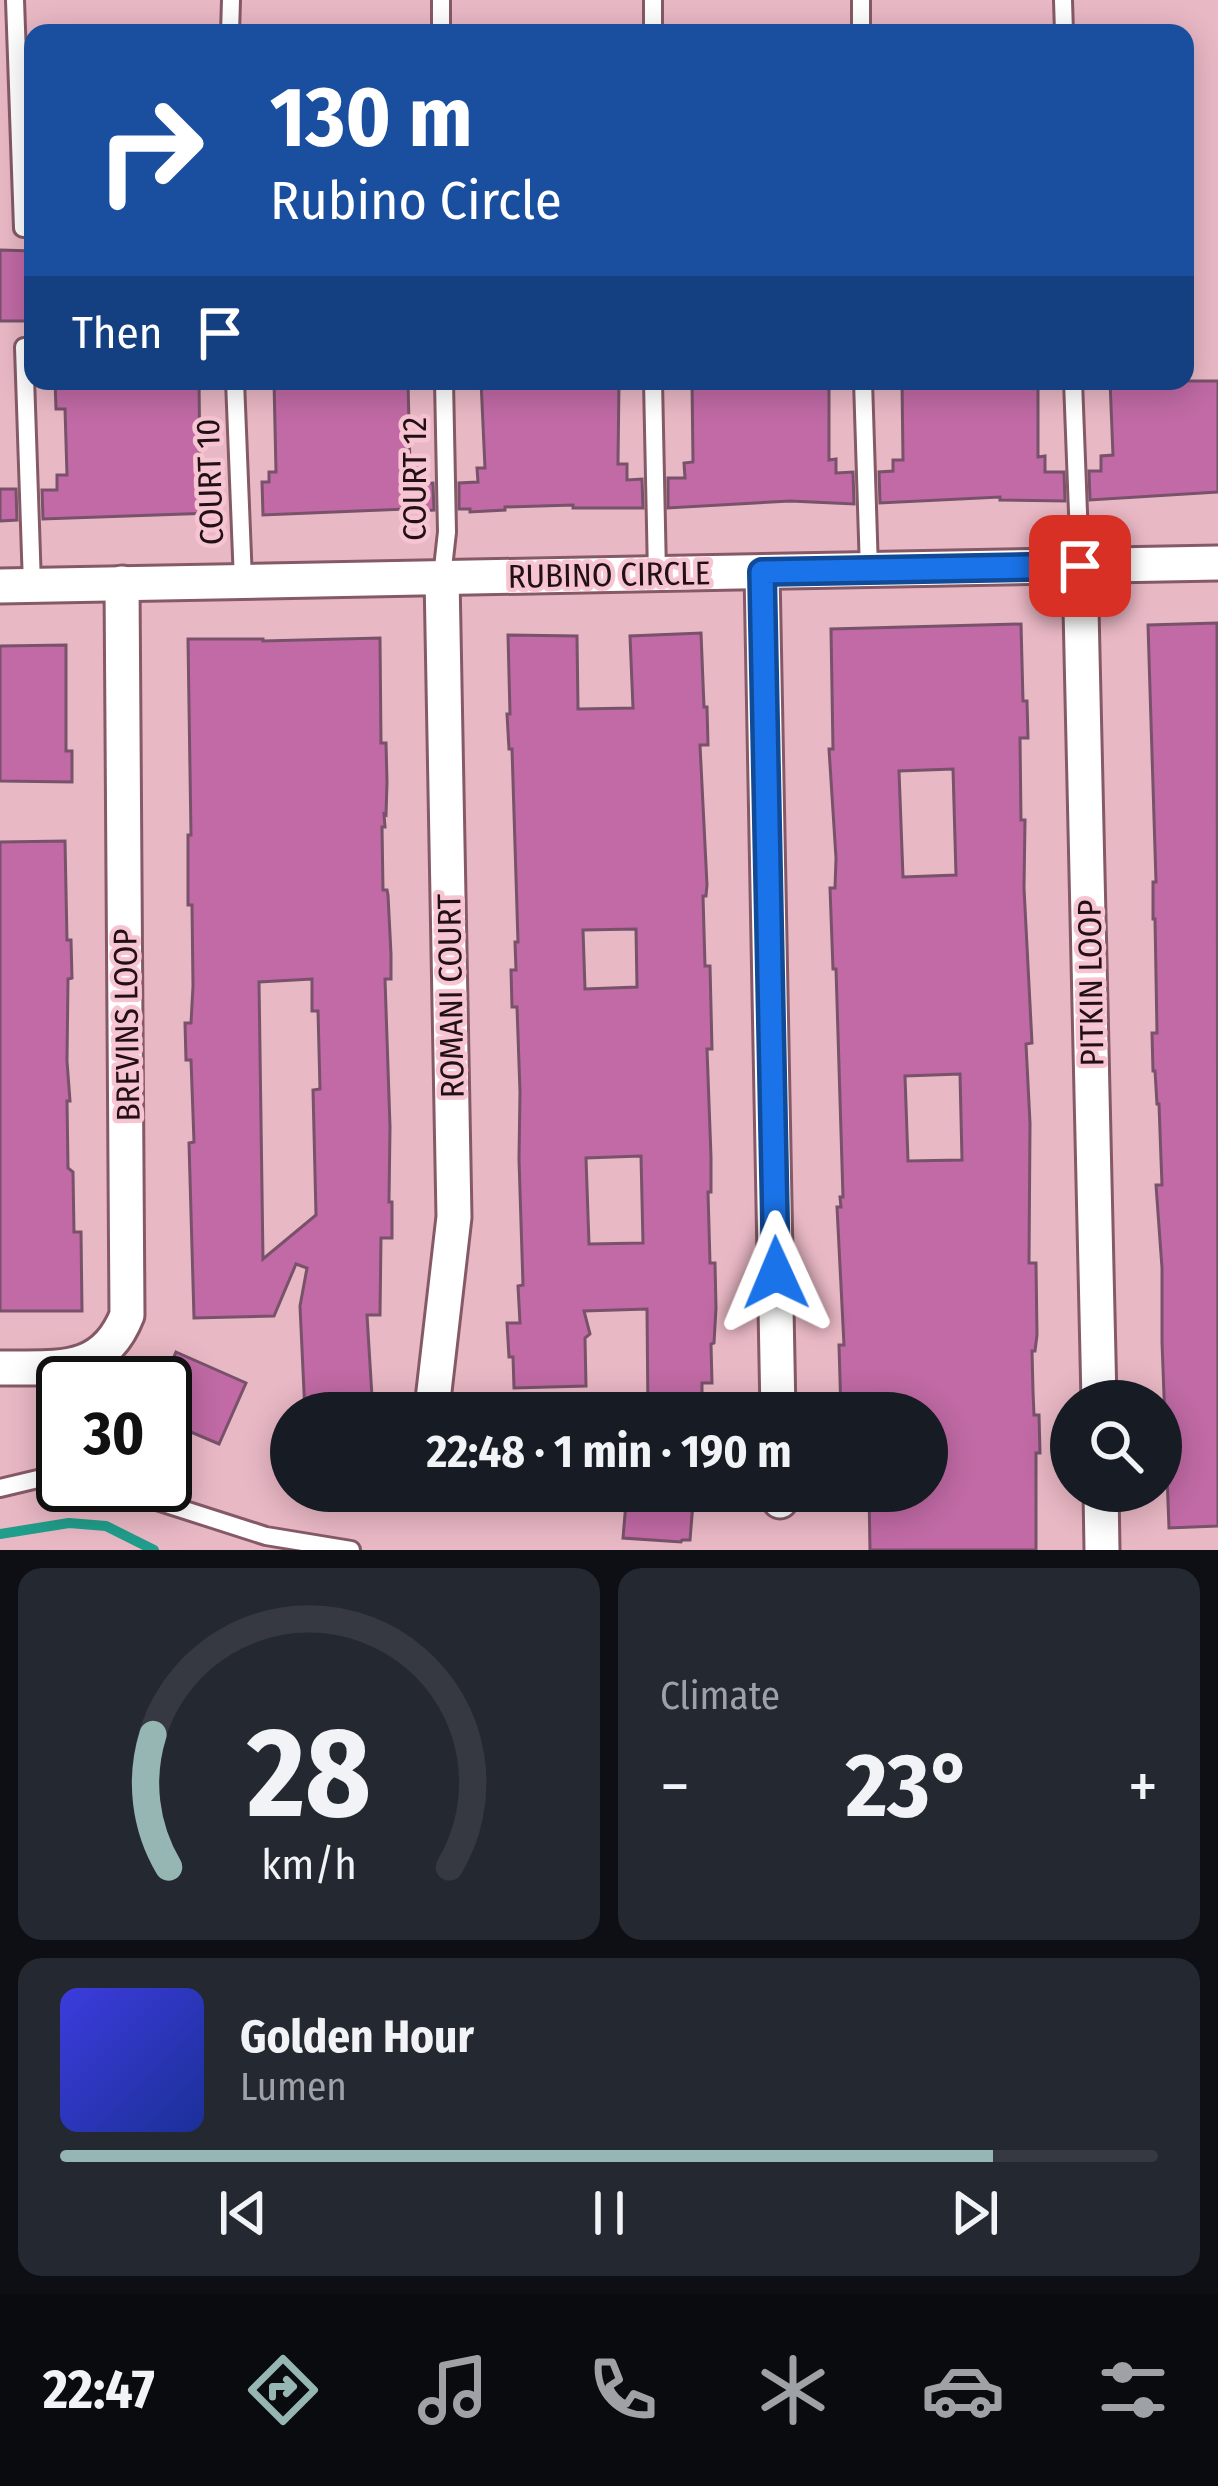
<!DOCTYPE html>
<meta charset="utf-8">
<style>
body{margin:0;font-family:"Fira Sans Condensed",sans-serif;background:#242831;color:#f1f3f6;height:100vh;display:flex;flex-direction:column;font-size:45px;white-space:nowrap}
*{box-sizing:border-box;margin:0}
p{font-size:39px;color:#9ea1a6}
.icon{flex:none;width:66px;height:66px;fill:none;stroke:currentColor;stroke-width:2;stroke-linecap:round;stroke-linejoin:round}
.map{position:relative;height:1550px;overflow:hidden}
.details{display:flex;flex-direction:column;gap:18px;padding:18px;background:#0d0f14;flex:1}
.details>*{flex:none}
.hud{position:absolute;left:24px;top:24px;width:1170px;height:366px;border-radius:24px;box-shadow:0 6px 30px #0003;background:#1a4fa0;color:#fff;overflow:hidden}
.buttons{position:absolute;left:1050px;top:1380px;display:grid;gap:24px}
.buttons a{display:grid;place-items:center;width:132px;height:132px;border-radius:50%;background:#171b24;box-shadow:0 6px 30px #0003;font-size:60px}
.speed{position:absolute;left:36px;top:1356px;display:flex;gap:24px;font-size:60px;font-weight:700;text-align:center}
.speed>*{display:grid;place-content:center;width:156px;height:156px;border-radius:50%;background:#171b24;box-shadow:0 6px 30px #0003;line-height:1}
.speed .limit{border:6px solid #111;border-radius:18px;background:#fff;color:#111}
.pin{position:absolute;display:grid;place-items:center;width:102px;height:102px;color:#fff;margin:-51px;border-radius:24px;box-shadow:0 6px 18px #0006}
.me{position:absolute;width:132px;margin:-66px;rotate:359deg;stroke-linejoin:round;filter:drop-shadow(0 0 9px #0008)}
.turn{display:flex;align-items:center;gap:42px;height:252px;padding:0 48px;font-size:54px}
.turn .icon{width:156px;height:156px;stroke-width:2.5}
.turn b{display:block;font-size:84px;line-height:102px}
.then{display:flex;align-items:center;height:114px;padding:0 48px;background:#0003;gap:24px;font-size:45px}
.big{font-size:90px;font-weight:700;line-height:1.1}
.details .card{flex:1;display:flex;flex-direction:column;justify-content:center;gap:18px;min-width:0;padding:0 42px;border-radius:24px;background:#242831}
.details .dial{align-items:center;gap:0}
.dial svg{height:312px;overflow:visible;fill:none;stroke:#363941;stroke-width:7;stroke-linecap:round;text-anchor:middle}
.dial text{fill:#f1f3f6;stroke:none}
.song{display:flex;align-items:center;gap:36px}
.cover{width:144px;height:144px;border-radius:18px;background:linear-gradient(135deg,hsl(240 70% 55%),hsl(230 70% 35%))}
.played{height:12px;border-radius:6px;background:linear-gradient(90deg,#95b6b2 85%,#363941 85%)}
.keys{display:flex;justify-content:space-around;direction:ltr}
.heat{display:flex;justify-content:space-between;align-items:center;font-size:66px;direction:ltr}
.details .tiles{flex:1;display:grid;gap:18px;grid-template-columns:1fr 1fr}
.card:last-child{grid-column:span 2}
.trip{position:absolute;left:270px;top:1392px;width:678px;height:120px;border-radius:60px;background:#171b24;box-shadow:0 6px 30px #0003;font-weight:700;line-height:120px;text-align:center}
.tab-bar{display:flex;height:192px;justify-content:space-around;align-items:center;background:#090b0e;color:#9ea1a6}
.tab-bar .icon{width:84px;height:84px}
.tab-bar .selected{color:#95b6b2}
.tab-bar b{font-size:54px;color:#f1f3f6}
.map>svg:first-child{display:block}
</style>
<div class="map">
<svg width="1218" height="1550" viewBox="0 0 1218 1550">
<rect width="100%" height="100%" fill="#e9b8c5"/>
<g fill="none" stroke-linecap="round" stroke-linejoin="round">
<polyline stroke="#219d8b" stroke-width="10" points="0,1534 69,1523 106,1526 154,1550"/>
</g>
<g fill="#c16aa5" stroke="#77526a" stroke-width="3" fill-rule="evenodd">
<polygon points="0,250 33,251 33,321 0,321"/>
<polygon points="55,381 199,381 200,473 210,472 212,513 43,519 42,490 57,490 57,475 67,475 65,409 56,409"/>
<polygon points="274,381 408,381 410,468 419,468 419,484 433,483 434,510 406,512 406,509 263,515 262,482 269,482 269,472 276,472"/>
<polygon points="481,381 619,381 618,464 627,464 627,480 642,479 643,508 573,508 573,505 505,507 505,510 470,512 470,509 459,509 459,483 478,482 477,468 485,468"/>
<polygon points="692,381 829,381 829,460 836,459 836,473 853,472 854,504 790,501 668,508 668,478 685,478 684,463 693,462"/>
<polygon points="902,381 1038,381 1038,457 1045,456 1045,472 1064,472 1065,501 1000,500 1000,497 880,503 879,472 893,471 893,460 903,460"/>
<polygon points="1110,381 1218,381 1218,492 1090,500 1089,471 1101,471 1101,456 1113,455"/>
<polygon points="0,489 16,489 17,520 0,521"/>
<polygon points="1217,623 1218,1526 1169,1528 1162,1342 1162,1268 1156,1185 1162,1185 1161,1159 1159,1104 1157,1104 1155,1071 1153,1071 1152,1033 1157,1033 1155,919 1153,919 1153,882 1156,882 1148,625"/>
<path d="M1021 624 1023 701H1027L1028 738H1020L1021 820H1025L1024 888 1032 1043 1026 1044 1030 1123 1029 1263H1036L1037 1335 1035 1351H1032L1033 1391 1034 1415H1039L1040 1453H1036V1550H870L869 1493 927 1491V1413H841L839 1345H844L837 1207H841L840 1197H843L836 969H833L830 888H835L836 858 829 749H833L831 629ZM953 769 956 875 903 877 899 771ZM960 1074 962 1160 908 1161 905 1076Z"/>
<path d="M701 633 704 707H707L708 745H700L707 885 706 896H703L705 966H710L712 1049H707L711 1157V1192H708L710 1263H715L716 1308 714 1343 711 1344 712 1383H702V1413H648L647 1309 584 1311 590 1334 585 1338 586 1386 514 1388 513 1357H509L507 1323H520L518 1286 523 1285 519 1159 520 1092 517 1007H512L511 970H516L515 942H518L512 749H509L507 714H510L508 635 577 636 578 709 633 708 630 636ZM636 929 637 987 585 989 583 930ZM641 1156 643 1243 589 1244 586 1158Z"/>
<path d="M380 638 381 743H386L387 782 386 815 384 814 385 827H382L383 890H387L388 895 391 954V979H385L390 1127 389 1202H392V1238H381L380 1315H367L373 1413H305L300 1306 307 1268 296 1264 274 1316 194 1318 189 1143 194 1142 191 1060H186L185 1023H191L193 986 192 905H188V835H191L188 639H263V641ZM312 979V1011H318L320 1089 313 1090 316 1215 263 1259 259 982Z"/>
<polygon points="66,645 66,751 72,751 72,782 0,781 0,646"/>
<polygon points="65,841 67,940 71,940 72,978 68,979 67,1061 70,1101 67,1101 68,1168 73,1172 74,1232 81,1232 82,1311 0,1311 0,842"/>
<polygon points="176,1352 246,1383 219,1444 165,1421 165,1377"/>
<polygon points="627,1491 694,1491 690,1540 682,1540 681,1542 623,1538"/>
</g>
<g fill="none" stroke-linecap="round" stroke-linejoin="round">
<g stroke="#855a66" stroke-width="22">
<g id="lane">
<polyline points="15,0 23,228"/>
<polyline points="441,0 441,33"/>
<polyline points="1063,0 1064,33"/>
<polyline points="230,33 231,0"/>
<polyline points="653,33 653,0"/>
<polyline points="861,33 861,0"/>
<polyline points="24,347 32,585"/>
<polyline points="235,381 243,581"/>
<polyline points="653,381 657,574"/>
<polyline points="863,381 869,570"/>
<polyline points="1073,381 1080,565"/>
<polyline points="442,577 447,532 444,381"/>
<polyline points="107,1485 266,1536 351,1550"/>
<polyline points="0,1488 63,1473"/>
</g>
</g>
<g stroke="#855a66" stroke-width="39">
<g id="street">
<polyline points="1080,565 1099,1401"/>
<polyline points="762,572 778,1413"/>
<polyline points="0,586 1218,563"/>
<path d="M0 1368C56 1367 103 1376 127 1315L122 583"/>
<polyline points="434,1413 433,1400 454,1217 442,577"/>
<polyline points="780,1491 780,1501"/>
<polyline points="1101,1491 1102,1550"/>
</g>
</g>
<use href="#lane" stroke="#fff" stroke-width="16"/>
<use href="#street" stroke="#fff" stroke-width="33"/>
</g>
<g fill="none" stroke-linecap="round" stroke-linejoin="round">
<g stroke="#114b97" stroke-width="30">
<polyline id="route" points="776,1273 762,572 1080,566"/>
</g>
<use href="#route" stroke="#1a73e8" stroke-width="21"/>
</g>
<g text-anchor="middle" stroke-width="9" stroke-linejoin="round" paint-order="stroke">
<g font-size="33" fill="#221016" stroke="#f7c5d2">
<text transform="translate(414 479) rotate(-90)" y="12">COURT 12</text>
<text transform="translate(209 482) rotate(-92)" y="12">COURT 10</text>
<text transform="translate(609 574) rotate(-1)" y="12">RUBINO CIRCLE</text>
<text transform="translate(1090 983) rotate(-91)" y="12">PITKIN LOOP</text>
<text transform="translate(450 996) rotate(-91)" y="12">ROMANI COURT</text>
<text transform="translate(126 1025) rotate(-91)" y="12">BREVINS LOOP</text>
</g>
</g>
</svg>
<div class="buttons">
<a><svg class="icon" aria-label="search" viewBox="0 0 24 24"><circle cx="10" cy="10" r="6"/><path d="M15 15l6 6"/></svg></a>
</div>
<div class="speed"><div class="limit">30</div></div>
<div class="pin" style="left:1080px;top:566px;background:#d93025"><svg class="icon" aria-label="arrive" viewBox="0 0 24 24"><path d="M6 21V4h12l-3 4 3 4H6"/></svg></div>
<svg class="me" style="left:776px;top:1273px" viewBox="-20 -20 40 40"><path d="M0-17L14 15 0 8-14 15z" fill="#1a73e8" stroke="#fff" stroke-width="4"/></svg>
<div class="trip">22:48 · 1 min · 190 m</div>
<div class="hud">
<div class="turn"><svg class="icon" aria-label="right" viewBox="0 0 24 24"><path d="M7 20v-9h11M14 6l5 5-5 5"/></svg><div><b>130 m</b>Rubino Circle</div></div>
<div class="then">Then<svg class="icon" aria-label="arrive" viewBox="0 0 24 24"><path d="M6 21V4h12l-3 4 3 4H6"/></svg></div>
</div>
</div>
<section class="details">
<div class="tiles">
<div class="card dial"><svg viewBox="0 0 100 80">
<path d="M14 69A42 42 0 1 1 86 69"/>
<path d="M14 69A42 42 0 0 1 10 35" stroke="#95b6b2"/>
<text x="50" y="56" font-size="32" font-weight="700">28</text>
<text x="50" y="72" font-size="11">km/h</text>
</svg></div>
<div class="card"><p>Climate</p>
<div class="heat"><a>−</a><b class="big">23°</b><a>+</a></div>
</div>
<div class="card">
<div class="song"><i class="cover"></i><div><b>Golden Hour</b><p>Lumen</p></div></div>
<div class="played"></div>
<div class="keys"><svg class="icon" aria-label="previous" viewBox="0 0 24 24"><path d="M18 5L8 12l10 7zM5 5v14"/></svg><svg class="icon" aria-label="pause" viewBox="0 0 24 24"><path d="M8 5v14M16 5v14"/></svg><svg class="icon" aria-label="next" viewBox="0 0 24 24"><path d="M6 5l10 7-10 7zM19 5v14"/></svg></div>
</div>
</div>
</section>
<nav class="tab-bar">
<b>22:47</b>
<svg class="icon selected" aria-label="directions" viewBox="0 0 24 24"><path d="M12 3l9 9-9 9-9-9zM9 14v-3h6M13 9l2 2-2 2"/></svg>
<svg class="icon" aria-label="music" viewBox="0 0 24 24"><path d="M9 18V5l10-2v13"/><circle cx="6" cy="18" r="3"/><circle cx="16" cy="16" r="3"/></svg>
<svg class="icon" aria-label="phone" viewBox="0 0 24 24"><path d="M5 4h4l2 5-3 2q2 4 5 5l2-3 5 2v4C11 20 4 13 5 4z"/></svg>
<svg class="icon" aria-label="climate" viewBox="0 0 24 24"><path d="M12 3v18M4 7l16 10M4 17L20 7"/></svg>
<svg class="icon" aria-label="car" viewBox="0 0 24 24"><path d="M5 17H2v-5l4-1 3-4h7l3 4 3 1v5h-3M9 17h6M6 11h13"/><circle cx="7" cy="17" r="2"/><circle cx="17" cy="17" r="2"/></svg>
<svg class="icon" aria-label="filters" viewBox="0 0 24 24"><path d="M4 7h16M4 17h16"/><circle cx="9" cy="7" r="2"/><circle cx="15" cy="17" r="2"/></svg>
</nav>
